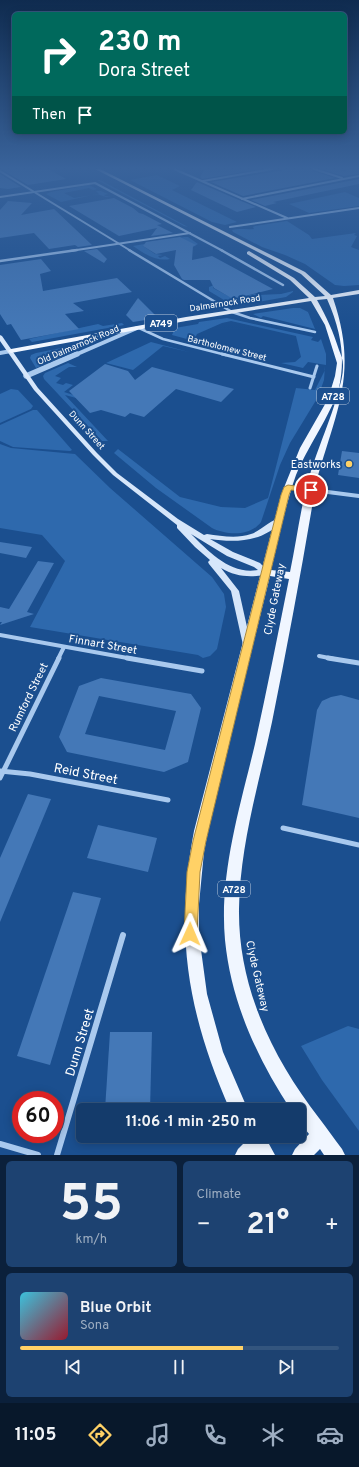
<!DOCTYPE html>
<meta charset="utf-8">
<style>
body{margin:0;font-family:Overpass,sans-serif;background:#1d4271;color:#f1f3f6;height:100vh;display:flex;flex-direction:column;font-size:15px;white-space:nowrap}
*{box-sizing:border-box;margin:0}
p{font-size:13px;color:#9dadc1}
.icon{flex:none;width:22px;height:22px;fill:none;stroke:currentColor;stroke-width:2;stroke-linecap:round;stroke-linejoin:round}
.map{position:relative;height:1155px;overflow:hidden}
.drawer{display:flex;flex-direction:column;gap:6px;padding:6px;background:#0b203b;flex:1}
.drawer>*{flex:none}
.hud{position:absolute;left:12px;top:12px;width:335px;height:122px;border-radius:6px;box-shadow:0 2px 10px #0003,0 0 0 1px #33557e;background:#00695c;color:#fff;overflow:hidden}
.speed{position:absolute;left:12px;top:1091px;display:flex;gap:8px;font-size:20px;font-weight:700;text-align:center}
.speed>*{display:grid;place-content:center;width:52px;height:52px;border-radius:50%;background:#143b6b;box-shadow:0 2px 10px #0003,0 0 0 1px #33557e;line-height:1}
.speed .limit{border:6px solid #d22;background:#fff;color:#111}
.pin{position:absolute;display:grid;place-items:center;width:34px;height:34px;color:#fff;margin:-17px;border:2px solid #fff;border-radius:50%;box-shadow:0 1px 4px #0007}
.me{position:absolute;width:44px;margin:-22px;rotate:1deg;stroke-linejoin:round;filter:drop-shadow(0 0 3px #0008)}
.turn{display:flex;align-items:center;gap:14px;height:84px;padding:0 20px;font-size:18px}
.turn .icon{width:52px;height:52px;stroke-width:2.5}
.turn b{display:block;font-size:28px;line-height:34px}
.then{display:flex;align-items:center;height:38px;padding:0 20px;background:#0003;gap:8px;font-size:15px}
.big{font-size:30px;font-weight:700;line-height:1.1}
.drawer .card{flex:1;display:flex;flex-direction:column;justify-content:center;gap:6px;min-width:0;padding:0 14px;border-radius:6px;background:#1d4271}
.drawer .dial{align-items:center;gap:0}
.dial b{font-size:52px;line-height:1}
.song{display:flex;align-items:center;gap:12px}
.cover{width:48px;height:48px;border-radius:6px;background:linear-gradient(135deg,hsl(190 70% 55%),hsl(350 70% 35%))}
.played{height:4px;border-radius:2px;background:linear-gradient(90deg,#ffd166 70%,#33557e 70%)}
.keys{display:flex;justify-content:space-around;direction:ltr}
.heat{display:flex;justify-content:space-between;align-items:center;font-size:22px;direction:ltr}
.drawer .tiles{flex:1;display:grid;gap:6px;grid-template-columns:1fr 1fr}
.card:last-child{grid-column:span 2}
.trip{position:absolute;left:76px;top:1103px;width:230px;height:40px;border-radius:6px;background:#143b6b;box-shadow:0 2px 10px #0003,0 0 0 1px #33557e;font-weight:700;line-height:40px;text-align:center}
.menu{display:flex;height:64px;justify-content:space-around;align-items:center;background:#08182b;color:#9dadc1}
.menu .icon{width:28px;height:28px}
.menu .active{color:#ffd166}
.menu b{font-size:18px;color:#f1f3f6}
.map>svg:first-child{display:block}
</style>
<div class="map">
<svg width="359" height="1155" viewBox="0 0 359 1155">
<rect width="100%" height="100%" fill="#1b4f8f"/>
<g fill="#2e69ad">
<polygon points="157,175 180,186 172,190 237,222 225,225 212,222 130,180"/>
<polygon points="97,180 100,180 188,227 184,226"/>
<polygon points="89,185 97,189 93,190 89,188 64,193 74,198 99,194 96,191 101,191 108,194 104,195 105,196 111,196 106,197 97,194 61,202 46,194 51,192"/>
<polygon points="345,192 359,198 359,206 309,213 289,204"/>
<path d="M287 221 309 235 312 239 356 233 354 235 357 236 351 247 359 250V285L344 286 335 285 305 264 285 255 262 247 233 232 232 230C239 228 246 230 254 229L253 227 255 226Z"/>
<path d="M184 237H188L198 244 193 247 143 246 155 254 163 255 158 256 160 258 165 256 170 259C156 262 143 253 133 246Z"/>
<polygon points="214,285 213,288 234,299 255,294 258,295 281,294 293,291 293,292 286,297 235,306 233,305 245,303 243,301 229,303 209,291 209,287"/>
<polygon points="293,308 300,308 308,312 315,329 263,316 261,318 253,314"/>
<polygon points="227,318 313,337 311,340 318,342 321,339 326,354 326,365 308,362 303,368 281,363 295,362 301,357 296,336 231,321 222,323 197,334 195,338 198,342 172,335 175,328 198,324 199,322"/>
<polygon points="122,323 124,325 32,342 29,339 98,324 103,326"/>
<polygon points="151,342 189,352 163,346 133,370 106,363"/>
<polygon points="86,343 89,345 36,368 30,358 31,355 36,353"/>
<polygon points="68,363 77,367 69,367 55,376 61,378 56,383 63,385 66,383 73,385 64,392 93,401 91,402 65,395 108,441 102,441 44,379 43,376 45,373"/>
<path d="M325 366 324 380 318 397 290 443 280 465 261 522C250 537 226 535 212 528L156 488 114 453 118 449 180 497 221 507 245 508 268 498 296 388 315 390 325 370Z"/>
<polygon points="11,389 18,390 33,406 31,409 0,423 0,394"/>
<polygon points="33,410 37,410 72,450 70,451 13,447 0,441 0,425"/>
<polygon points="0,444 11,448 75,454 110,488 212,577 224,594 226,607 217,649 210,656 203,658 198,655 30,627 65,561 42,535 0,528"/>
<polygon points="348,1026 359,1029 359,1131 322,1080 301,1046"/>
</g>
<g fill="#4478b7" fill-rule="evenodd">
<polygon points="1,169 48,169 66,179 28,185"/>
<polygon points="205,169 251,169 254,170 202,179 200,177"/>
<polygon points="291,169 312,169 313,171 335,178 243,196 211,182"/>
<polygon points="321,169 334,169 344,171 349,169 359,169 359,174 344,176"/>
<polygon points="0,174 21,187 8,189 0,188"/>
<polygon points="359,179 359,184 273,202 277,203 265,206 251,200"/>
<polygon points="197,182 241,201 256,207 237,212 191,190"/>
<polygon points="114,198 133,208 139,213 143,214 162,224 157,225 173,233 151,236 157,228 119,236 69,206"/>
<polygon points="8,201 32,203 21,215 54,209 92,245 78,247 75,245 49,249 34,233 0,238 0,210"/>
<polygon points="180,237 196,245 193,246 192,260 212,256 273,289 233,299 214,288 210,280 184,280 182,279 174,265 176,250 156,254 143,246 146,242"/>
<polygon points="97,249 107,259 104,263 84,251"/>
<polygon points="41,259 51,271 40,274 43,291 117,278 132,292 73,303 84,311 65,314 79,329 21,340 11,324 7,325 0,314 0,265"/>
<polygon points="138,298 158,318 133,322 126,315"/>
<polygon points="105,364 128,371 135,380 152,367 234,389 221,402 176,389 144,417 130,413 125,417 101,410 90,413 69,391"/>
<polygon points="342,451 359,453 359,478 338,475"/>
<polygon points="0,542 32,547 26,558 0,553"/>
<polygon points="38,561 54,563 27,612 34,614 0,625 2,622 0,622 0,607 9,609"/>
<path d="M101 678 191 694 201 708 188 762 164 772 67 752 59 737 79 686ZM99 696 176 711 165 750 85 734Z"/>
<polygon points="341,695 359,700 359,818 302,805 317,710 322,701 331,697"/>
<polygon points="28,794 51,799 0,922 0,858"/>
<polygon points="98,825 157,838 148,872 87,858"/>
<polygon points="73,892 101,898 50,1065 17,1056"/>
<polygon points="110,1032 152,1032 150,1110 105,1110"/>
</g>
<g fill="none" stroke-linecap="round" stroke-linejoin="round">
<g stroke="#a9c9ee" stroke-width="2">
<polyline points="174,169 287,218"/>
<polyline points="314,169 342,178"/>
<polyline points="0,171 131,251"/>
<polyline points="203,181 272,169"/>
<polyline points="0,197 95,183 223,251"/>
<polyline points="242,199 359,176"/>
<polyline points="230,227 359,208"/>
<polyline points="70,251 190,233"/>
</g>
<g stroke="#a9c9ee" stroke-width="2.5">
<polyline points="129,250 232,312 250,318 315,332"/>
<polyline points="221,250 283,285"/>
<polyline points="0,261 77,250"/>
<polyline points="139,328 163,339 226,355"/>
</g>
<g stroke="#a9c9ee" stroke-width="3">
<polyline points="222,354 314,377"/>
<polyline points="310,388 317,366"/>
<polyline points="288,487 297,488"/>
</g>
<g stroke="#a9c9ee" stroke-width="4">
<polyline points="289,487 359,496"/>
<polyline points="0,635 133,659"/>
<polyline points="319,656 334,659"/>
<polyline points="58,659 64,647"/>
</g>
<g stroke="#a9c9ee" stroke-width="5">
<polyline points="127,658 202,671"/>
<polyline points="328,658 359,663"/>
<polyline points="0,771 30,774 168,800"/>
<polyline points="0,778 59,658"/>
<polyline points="283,828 359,845"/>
</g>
<g stroke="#a9c9ee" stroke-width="6">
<polyline points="0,1144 38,1155"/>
<polyline points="57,1155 123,935"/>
</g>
<g stroke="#a9c9ee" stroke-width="4">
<polyline points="0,353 11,351"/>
<polyline points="75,355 137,328"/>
</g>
<polyline stroke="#a9c9ee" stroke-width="5.5" points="26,376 77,354"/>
<path fill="#d6e6fa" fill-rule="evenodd" d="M0 335 2 336 38 388 97 453 117 473 178 519 204 535 207 534C221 536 237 539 251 534 260 531 274 517 282 518L283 520C264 542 236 543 210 539L233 552 260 563 269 572 268 574C252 578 236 577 221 568L239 591 251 645 250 647H244L243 645 231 591 209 564 208 562 210 560 195 547 177 528V525L113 475 93 455 34 390 0 341ZM191 534 227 556 254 567 258 570C231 575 209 552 191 534Z"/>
<g fill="#f0f6ff" fill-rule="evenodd">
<path d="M95 169H100L305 272 331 295 359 290V294L333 298C359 374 336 410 316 483 303 563 288 642 272 722 259 783 240 845 239 909 238 987 272 1057 319 1118 327 1128 334 1139 342 1149L345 1155H324L320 1149 314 1155H292L295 1149 309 1134 299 1121V1110H291C257 1058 231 1002 225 940 219 874 240 807 255 744 267 689 278 634 289 579L270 576 212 811 204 852 199 904V935L207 994 223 1052 248 1110H230C188 1014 174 935 194 831L281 495 300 448 328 399 335 376 337 363 325 325 311 301 186 321 11 353 8 351 11 349 186 317 309 298 290 280 247 254V252L249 251 294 278 315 297 325 296 301 274ZM327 299C359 371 333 403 311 471 301 503 297 539 290 572L271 570C279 538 285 506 296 475 309 442 344 398 343 365 343 360 341 355 339 350 333 331 327 318 317 300Z"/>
<polygon points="244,1136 274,1136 269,1144 275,1155 235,1155 238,1149 246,1141"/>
</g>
</g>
<linearGradient id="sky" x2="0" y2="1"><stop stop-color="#0f2b4f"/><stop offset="0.51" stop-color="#39639b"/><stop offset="1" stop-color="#39639b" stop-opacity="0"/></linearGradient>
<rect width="359" height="330" fill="url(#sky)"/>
<polygon fill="#ffd166" stroke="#a68842" points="288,485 311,488 315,490 311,493 291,490 289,495 206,841 200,872 197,934 195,939 190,941 186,939 184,934 187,872 193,841 281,495 284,487"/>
<circle fill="#ffd166" stroke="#1b4f8f" stroke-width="1.5" cx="349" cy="464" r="4"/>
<g text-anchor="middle" stroke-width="4" stroke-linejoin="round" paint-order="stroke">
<g font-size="9" fill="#fff" stroke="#1b4f8f">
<text transform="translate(225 303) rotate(-9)" y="3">Dalmarnock Road</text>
<text transform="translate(78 345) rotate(-23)" y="3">Old Dalmarnock Road</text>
<text transform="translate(227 348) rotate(14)" y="3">Bartholomew Street</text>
<text transform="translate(87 430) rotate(48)" y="3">Dunn Street</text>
</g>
<g fill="#1b4f8f" stroke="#bbcadd" stroke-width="1">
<rect x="145" y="315" width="32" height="16" rx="3"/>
<rect x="317" y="388" width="32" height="16" rx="3"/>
<rect x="218" y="881" width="32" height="16" rx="3"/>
</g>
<g font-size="10" font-weight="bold" fill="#fff">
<text x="161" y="327">A749</text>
<text x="333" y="400">A728</text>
<text x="234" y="893">A728</text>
</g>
<g font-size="11" fill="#fff" stroke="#1b4f8f" text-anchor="end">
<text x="341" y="468">Eastworks</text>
</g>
<g font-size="11" fill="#fff" stroke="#1b4f8f">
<text transform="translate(274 599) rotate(-79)" y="4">Clyde Gateway</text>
<text transform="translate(103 644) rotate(10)" y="4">Finnart Street</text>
<text transform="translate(28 697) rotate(-64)" y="4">Rumford Street</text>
<text transform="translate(258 976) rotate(77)" y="4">Clyde Gateway</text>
</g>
<g font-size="13" fill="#fff" stroke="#1b4f8f">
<text transform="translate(86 773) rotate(11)" y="5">Reid Street</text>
<text transform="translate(79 1042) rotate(-73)" y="5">Dunn Street</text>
</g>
</g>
</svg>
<div class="speed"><div class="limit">60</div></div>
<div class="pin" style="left:311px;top:490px;background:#d93025"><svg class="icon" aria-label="arrive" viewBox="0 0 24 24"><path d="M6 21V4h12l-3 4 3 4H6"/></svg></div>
<svg class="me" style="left:190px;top:934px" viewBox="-20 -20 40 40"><path d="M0-17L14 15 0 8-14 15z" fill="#ffd166" stroke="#fff" stroke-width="4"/></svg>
<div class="trip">11:06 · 1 min · 250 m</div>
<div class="hud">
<div class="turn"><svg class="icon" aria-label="right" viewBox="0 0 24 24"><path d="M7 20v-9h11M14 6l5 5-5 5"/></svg><div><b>230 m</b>Dora Street</div></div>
<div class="then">Then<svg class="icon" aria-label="arrive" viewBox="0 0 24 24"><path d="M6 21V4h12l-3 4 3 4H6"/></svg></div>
</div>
</div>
<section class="drawer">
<div class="tiles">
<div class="card dial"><b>55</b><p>km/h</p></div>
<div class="card"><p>Climate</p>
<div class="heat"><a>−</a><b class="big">21°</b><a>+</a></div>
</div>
<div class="card">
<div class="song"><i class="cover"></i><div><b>Blue Orbit</b><p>Sona</p></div></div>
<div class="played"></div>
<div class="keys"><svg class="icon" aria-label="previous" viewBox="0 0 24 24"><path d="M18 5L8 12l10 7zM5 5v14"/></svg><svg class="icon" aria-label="pause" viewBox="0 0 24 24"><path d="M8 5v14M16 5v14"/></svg><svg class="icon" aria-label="next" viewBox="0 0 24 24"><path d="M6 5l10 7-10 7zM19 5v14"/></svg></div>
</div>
</div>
</section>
<nav class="menu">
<b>11:05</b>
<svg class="icon active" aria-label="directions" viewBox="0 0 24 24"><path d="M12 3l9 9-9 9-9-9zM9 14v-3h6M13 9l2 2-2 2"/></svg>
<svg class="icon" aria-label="music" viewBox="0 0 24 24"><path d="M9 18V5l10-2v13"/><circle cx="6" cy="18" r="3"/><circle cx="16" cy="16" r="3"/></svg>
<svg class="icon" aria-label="phone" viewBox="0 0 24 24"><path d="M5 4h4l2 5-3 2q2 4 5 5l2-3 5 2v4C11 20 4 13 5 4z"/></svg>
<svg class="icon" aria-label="climate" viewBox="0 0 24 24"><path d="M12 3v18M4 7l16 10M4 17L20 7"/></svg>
<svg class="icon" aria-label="car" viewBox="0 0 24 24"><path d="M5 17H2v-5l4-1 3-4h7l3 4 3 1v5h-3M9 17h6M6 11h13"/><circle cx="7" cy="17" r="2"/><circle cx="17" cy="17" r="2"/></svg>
</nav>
